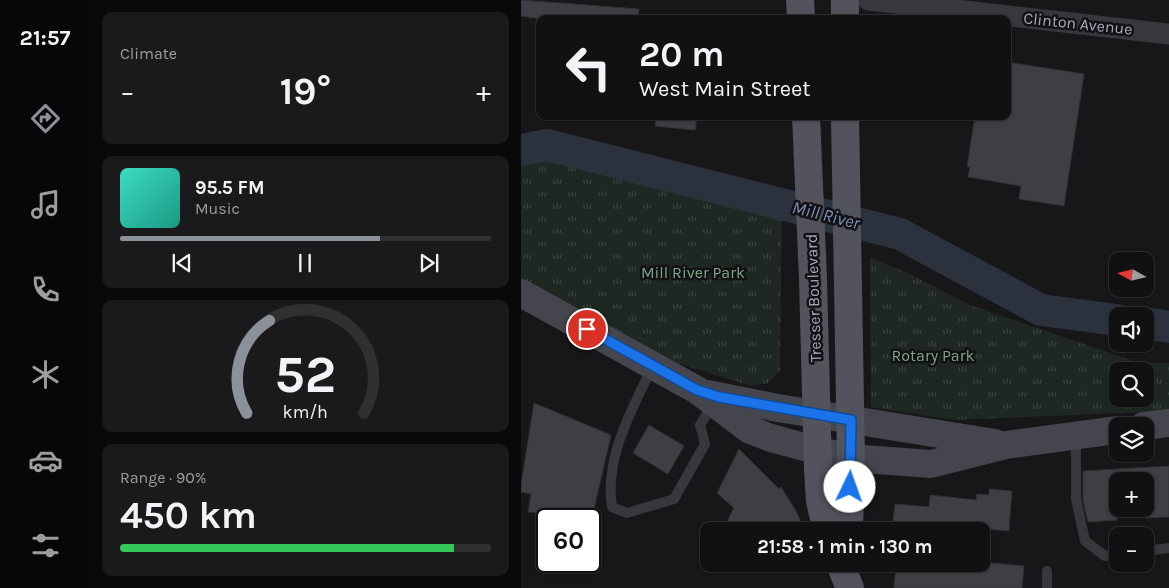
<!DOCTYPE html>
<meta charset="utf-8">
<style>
body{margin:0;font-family:Karla,sans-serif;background:#1a191c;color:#f1f3f6;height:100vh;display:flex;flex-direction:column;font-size:19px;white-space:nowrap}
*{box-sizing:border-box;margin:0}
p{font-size:16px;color:#9c9da0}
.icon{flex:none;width:28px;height:28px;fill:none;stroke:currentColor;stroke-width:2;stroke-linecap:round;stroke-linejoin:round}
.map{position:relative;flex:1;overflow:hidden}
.drawer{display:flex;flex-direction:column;gap:12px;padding:12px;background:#09090a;width:431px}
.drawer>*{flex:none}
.top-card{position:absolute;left:15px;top:15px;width:475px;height:105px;border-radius:10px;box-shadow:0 1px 4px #0004,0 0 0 1px #303033;background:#111013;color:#f1f3f6;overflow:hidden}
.needle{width:32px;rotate:278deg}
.controls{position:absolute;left:588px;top:252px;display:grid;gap:10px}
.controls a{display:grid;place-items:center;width:45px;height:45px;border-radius:10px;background:#111013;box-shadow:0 1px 4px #0004,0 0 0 1px #303033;font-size:25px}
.speed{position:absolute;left:15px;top:508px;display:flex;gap:10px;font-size:25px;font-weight:700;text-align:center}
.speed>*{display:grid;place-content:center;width:65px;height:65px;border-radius:50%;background:#111013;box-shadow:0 1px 4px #0004,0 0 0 1px #303033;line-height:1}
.speed .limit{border:2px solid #111;border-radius:8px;background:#fff;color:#111}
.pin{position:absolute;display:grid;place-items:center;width:42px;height:42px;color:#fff;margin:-21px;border:2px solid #fff;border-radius:50%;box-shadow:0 1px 5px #0007}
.me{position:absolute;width:55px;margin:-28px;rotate:3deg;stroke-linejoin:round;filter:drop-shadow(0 0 4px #0008)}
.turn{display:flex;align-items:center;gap:18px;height:105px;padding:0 20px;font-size:22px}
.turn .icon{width:65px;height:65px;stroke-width:2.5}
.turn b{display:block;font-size:35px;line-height:42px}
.big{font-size:38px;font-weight:700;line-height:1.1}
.drawer .tile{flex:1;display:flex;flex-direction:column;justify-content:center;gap:8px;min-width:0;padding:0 18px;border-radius:10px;background:#1a191c}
.drawer .dial{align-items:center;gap:0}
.dial svg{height:130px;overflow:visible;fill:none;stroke:#303033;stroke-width:7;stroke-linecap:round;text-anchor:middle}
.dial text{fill:#f1f3f6;stroke:none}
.song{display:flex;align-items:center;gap:15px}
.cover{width:60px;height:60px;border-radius:8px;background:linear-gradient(135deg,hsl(170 70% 55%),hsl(170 70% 35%))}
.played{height:5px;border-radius:2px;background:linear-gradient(90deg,#8c9099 70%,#303033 70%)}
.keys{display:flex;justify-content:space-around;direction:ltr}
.heat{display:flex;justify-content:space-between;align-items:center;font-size:28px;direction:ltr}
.charge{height:8px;border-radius:4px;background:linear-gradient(90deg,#34c759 90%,#303033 0)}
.trip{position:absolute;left:179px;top:522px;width:290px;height:50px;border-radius:10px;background:#111013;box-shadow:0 1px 4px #0004,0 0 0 1px #303033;font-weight:700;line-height:50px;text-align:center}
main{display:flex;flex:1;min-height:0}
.menu{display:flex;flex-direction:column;width:90px;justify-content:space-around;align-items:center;background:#070608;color:#9c9da0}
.menu .icon{width:35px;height:35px}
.menu .active{color:#8c9099}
.menu b{font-size:22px;color:#f1f3f6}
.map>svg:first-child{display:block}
</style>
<main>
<nav class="menu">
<b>21:57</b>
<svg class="icon active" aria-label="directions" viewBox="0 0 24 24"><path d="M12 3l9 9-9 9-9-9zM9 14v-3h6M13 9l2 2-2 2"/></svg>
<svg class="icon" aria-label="music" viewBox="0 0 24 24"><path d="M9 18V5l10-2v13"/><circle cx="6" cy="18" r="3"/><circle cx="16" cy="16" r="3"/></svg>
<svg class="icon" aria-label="phone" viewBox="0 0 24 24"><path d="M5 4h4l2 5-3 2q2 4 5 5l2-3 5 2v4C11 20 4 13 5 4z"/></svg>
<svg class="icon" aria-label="climate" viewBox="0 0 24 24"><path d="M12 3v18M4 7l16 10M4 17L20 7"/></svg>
<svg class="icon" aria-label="car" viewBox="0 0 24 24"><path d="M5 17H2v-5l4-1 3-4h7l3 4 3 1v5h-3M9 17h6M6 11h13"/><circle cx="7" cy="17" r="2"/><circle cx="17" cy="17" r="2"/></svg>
<svg class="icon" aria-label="filters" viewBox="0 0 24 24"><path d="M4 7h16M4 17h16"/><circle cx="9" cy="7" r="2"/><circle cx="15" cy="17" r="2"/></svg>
</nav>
<section class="drawer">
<div class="tile"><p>Climate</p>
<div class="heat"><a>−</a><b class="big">19°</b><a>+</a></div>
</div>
<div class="tile">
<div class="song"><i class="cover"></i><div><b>95.5 FM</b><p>Music</p></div></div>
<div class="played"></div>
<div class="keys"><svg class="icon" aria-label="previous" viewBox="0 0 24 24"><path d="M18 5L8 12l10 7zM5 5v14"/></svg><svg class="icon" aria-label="pause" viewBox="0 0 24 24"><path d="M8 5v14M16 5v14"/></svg><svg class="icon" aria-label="next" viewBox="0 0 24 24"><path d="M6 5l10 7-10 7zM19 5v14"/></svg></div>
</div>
<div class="tile dial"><svg viewBox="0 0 100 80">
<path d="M14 69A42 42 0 1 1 86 69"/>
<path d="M14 69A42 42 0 0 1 28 12" stroke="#8c9099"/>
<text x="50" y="56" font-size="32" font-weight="700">52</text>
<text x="50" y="72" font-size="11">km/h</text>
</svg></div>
<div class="tile"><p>Range · 90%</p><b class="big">450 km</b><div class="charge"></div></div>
</section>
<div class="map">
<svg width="648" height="588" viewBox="0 0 648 588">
<defs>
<pattern id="park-tufts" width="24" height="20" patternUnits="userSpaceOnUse" patternTransform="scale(1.25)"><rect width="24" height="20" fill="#1e2721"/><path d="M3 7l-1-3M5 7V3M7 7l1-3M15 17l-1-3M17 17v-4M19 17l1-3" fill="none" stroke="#3c443f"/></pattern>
</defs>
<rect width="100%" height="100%" fill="#171619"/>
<g fill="url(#park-tufts)" fill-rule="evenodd">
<polygon points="26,145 261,204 259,371 247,383 230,386 153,362 0,279 0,150"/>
<path d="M349 257 391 275 449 305 619 363H648V411L433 420 350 407ZM596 371H624V399H596Z"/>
</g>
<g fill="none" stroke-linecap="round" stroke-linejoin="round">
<g stroke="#2b323e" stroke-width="32">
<polyline points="0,150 26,145 379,234 520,310 596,320"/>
<polyline points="624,323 648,327"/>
</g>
</g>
<g fill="#3e3e44" stroke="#313035">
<polygon points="0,0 118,9 117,19 20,19 0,16"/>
<polygon points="486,62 563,74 543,206 498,199 500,186 447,177 449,167 446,167 454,116 486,116"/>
<polygon points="135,116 176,116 174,130 134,126"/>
<polygon points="13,403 90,435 73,509 64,516 7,512 10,494 0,492 0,485"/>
<polygon points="128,425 163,446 147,474 112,453"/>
<polygon points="218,449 258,489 260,487 275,511 284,531 239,531 237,527 220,531 201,531 213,508 196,493"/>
<polygon points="648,466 648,517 624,518 624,481 596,481 596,520 567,522 562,501 562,471"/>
<polygon points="468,489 491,491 488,531 465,529 465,531 371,531 374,504 408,507 409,495 455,500 456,494 468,495"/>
<polygon points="460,562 503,566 501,588 373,588 375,564 421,566 421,564"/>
</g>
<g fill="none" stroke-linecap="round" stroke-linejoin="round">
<g stroke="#37373e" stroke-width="10">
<path d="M131 367C111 410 83 458 91 507L106 513 153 499 184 444 179 425 192 404"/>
<polyline points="555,436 555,499 564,541 584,556 596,555"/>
<polyline points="624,551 648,548"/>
<polyline points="265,564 281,566 295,564"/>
<polyline points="526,588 526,571"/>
</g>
<polyline stroke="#37373e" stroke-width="21" points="347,0 648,34"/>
<g stroke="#45454e" stroke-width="28">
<polyline points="0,293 176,390 229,430 250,438 298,451 330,458 410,464 485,445 596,430"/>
<polyline points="187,394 257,408 474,443"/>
<polyline points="623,426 648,423"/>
</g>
<g stroke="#53535d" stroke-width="28">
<polyline points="279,0 280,19"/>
<polyline points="324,0 324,19"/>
<polyline points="285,116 292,279 297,469 299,501 306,531"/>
<polyline points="324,116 330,458 328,531"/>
<polyline points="319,564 329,588"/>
</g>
</g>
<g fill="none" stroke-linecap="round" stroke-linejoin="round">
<g stroke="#114b97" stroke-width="12">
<polyline id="route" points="66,329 176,390 198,397 330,420 329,487"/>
</g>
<use href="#route" stroke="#1a73e8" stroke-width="9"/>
</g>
<g text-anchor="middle" stroke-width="5" stroke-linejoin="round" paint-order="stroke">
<g font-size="16" fill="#a7aaba" stroke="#121114">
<text transform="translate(557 23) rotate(6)" y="6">Clinton Avenue</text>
<text transform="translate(292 298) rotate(-92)" y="6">Tresser Boulevard</text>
</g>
<g font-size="16" fill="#7ca786" stroke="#121114">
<text x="172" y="278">Mill River Park</text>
<text x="412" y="361">Rotary Park</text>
</g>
<g font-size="18" font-style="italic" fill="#7b91b8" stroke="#121114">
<text transform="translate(305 215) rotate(14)" y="6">Mill River</text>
</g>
</g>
</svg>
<div class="controls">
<a><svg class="needle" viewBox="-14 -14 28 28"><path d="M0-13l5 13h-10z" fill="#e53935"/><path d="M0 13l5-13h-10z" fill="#9c9da0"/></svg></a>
<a><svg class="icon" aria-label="sound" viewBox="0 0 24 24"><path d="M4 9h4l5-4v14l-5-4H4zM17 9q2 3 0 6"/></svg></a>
<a><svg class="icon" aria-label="search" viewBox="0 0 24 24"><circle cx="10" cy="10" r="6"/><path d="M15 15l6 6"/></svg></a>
<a><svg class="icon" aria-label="layers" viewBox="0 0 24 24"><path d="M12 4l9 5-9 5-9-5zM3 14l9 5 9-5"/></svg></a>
<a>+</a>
<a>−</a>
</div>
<div class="speed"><div class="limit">60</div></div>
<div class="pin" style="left:66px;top:329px;background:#d93025"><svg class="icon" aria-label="arrive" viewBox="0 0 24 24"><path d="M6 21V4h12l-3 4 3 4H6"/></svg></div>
<svg class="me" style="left:329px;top:487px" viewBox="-20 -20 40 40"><circle r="19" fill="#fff"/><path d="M0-13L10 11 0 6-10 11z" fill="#1a73e8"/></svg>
<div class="trip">21:58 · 1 min · 130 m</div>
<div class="top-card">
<div class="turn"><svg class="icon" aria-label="left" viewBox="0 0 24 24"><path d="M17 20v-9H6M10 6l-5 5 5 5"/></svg><div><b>20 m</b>West Main Street</div></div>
</div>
</div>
</main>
